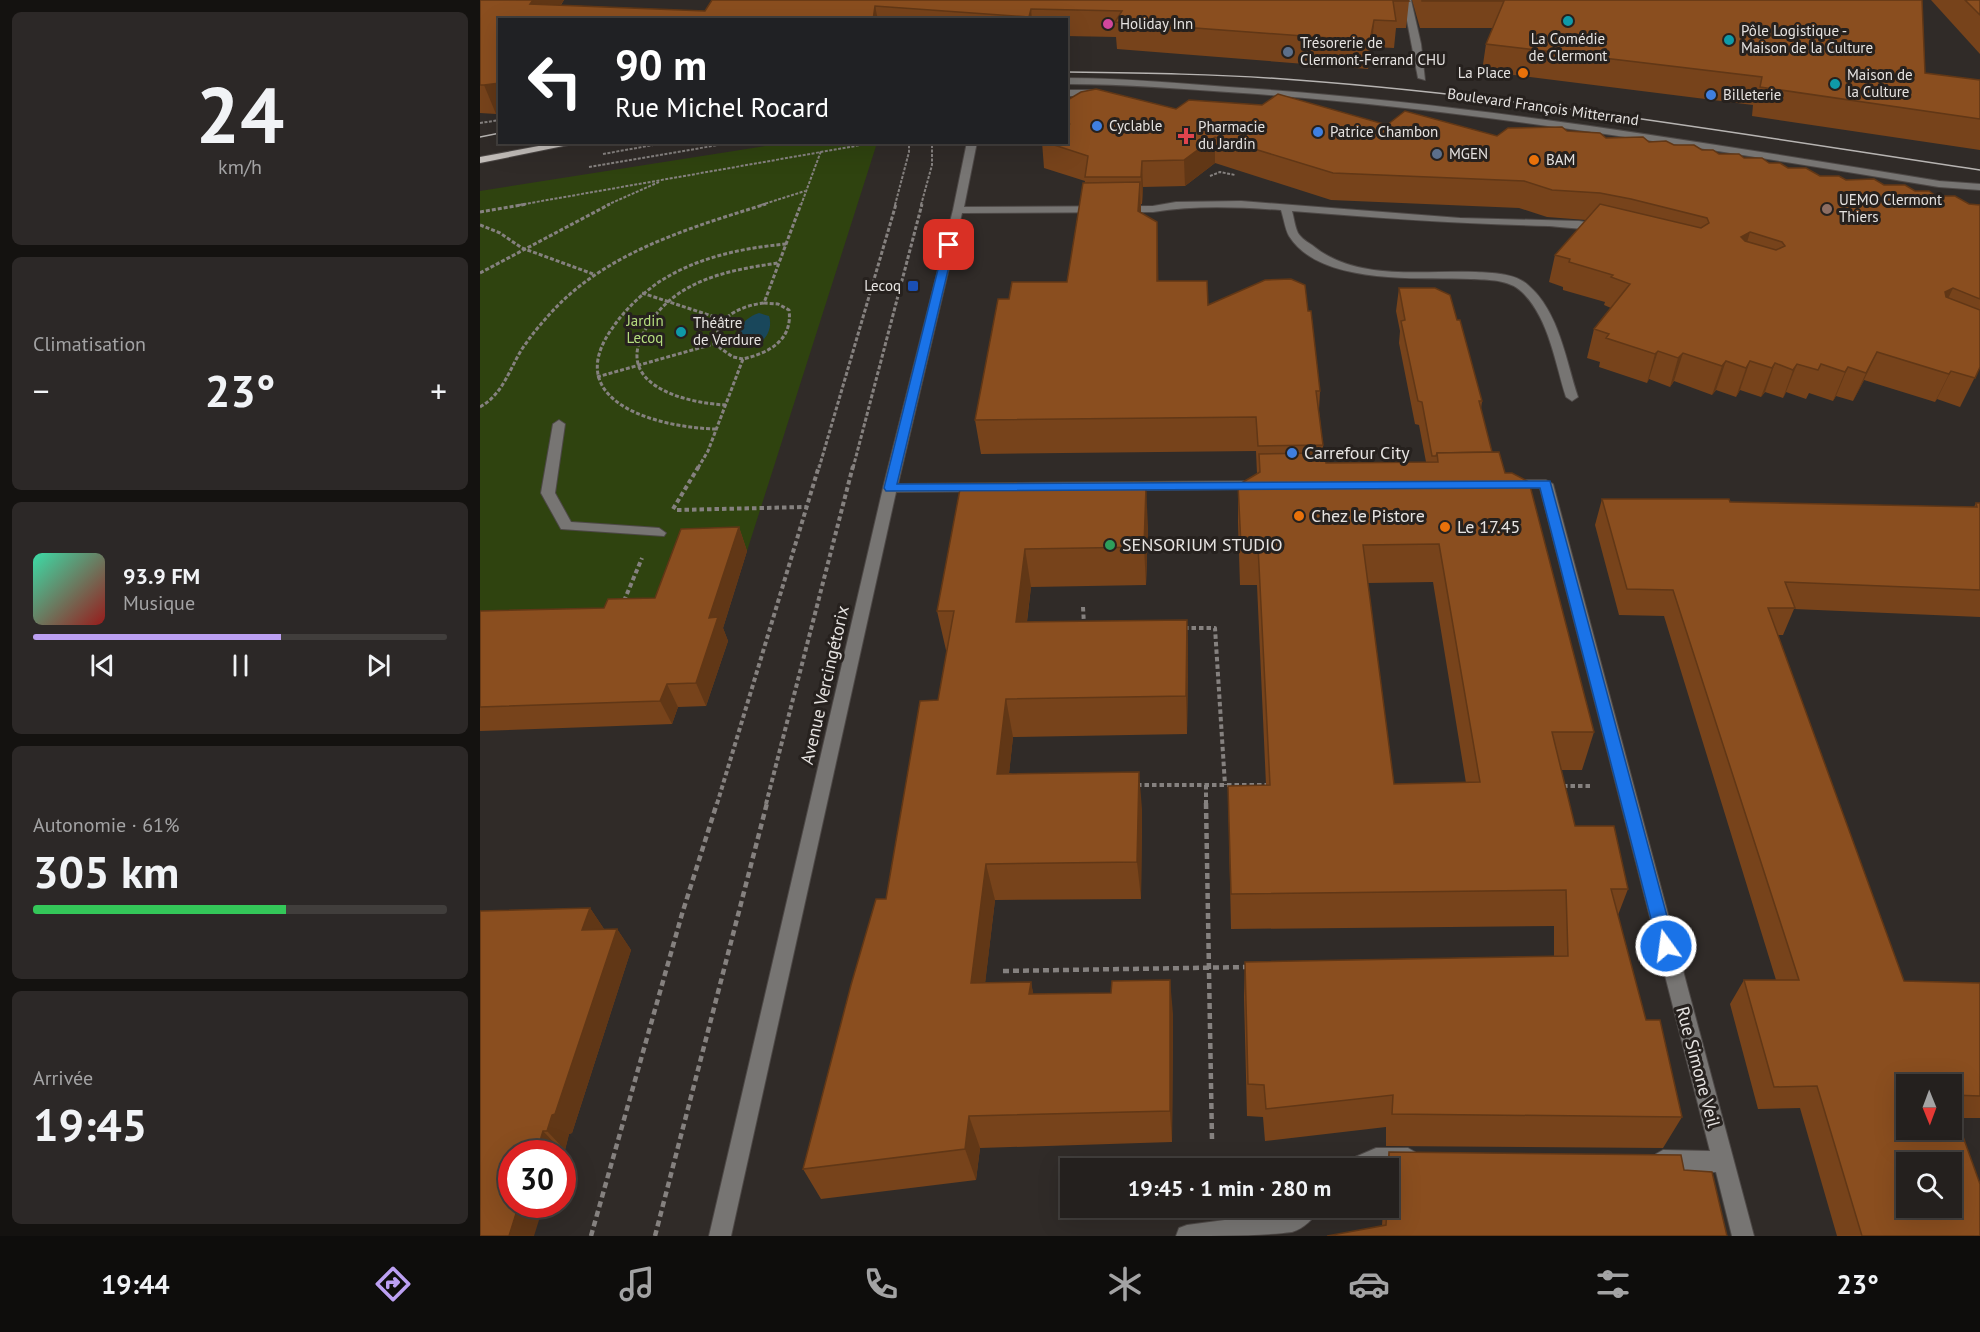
<!DOCTYPE html>
<html lang="fr">
<meta charset="utf-8">
<style>
body{margin:0;font-family:"PT Sans",sans-serif;background:#2c2827;color:#f1f3f6;height:100vh;display:flex;flex-direction:column;font-size:22px;white-space:nowrap}
*{box-sizing:border-box;margin:0}
p{font-size:20px;color:#a3a3a4}
.icon{flex:none;width:33px;height:33px;fill:none;stroke:currentColor;stroke-width:2;stroke-linecap:round;stroke-linejoin:round}
.map{position:relative;flex:1;overflow:hidden}
.drawer{display:flex;flex-direction:column;gap:12px;padding:12px;background:#141210;width:480px}
.drawer>*{flex:none}
.top-card{position:absolute;left:18px;top:18px;width:570px;height:126px;border-radius:0px;box-shadow:0 6px 24px #0002,0 0 0 2px #413e3c;background:#202124;color:#fff;overflow:hidden}
.needle{width:39px;rotate:179deg}
.buttons{position:absolute;left:1416px;top:1074px;display:grid;gap:12px}
.buttons a{display:grid;place-items:center;width:66px;height:66px;border-radius:0px;background:#24201e;box-shadow:0 6px 24px #0002,0 0 0 2px #413e3c;font-size:30px}
.speed{position:absolute;left:18px;top:1140px;display:flex;gap:12px;font-size:30px;font-weight:700;text-align:center}
.speed>*{display:grid;place-content:center;width:78px;height:78px;border-radius:50%;background:#24201e;box-shadow:0 6px 24px #0002,0 0 0 2px #413e3c;line-height:1}
.speed .limit{border:9px solid #d22;background:#fff;color:#111}
.pin{position:absolute;display:grid;place-items:center;width:51px;height:51px;color:#fff;margin:-26px;border-radius:12px;box-shadow:0 3px 9px #0006}
.me{position:absolute;width:66px;margin:-33px;rotate:346deg;stroke-linejoin:round;filter:drop-shadow(0 0 4px #0008)}
.turn{display:flex;align-items:center;gap:21px;height:126px;padding:0 18px;font-size:27px}
.turn .icon{width:78px;height:78px;stroke-width:2.5}
.turn b{display:block;font-size:42px;line-height:51px}
.big{font-size:45px;font-weight:700;line-height:1.1}
.drawer .tile{flex:1;display:flex;flex-direction:column;justify-content:center;gap:9px;min-width:0;padding:0 21px;border-radius:9px;background:#2c2827}
.drawer .dial{align-items:center;gap:0}
.dial b{font-size:78px;line-height:1}
.song{display:flex;align-items:center;gap:18px}
.cover{width:72px;height:72px;border-radius:9px;background:linear-gradient(135deg,hsl(160 70% 55%),hsl(0 70% 35%))}
.played{height:6px;border-radius:3px;background:linear-gradient(90deg,#bca0f2 60%,#413e3c 60%)}
.keys{display:flex;justify-content:space-around;direction:ltr}
.heat{display:flex;justify-content:space-between;align-items:center;font-size:33px;direction:ltr}
.charge{height:9px;border-radius:4px;background:linear-gradient(90deg,#34c759 61%,#413e3c 0)}
.trip{position:absolute;left:580px;top:1158px;width:339px;height:60px;border-radius:0px;background:#24201e;box-shadow:0 6px 24px #0002,0 0 0 2px #413e3c;font-weight:700;line-height:60px;text-align:center}
.menu{display:flex;height:96px;justify-content:space-around;align-items:center;background:#0e0d0c;color:#a3a3a4}
.menu .icon{width:42px;height:42px}
.menu .on{color:#bca0f2}
.menu b{font-size:27px;color:#f1f3f6}
main{display:flex;flex:1;min-height:0}
.map>svg:first-child{display:block}
</style>
<main>
<section class="drawer">
<div class="tile dial"><b>24</b><p>km/h</p></div>
<div class="tile"><p>Climatisation</p>
<div class="heat"><a>−</a><b class="big">23°</b><a>+</a></div>
</div>
<div class="tile">
<div class="song"><i class="cover"></i><div><b>93.9 FM</b><p>Musique</p></div></div>
<div class="played"></div>
<div class="keys"><svg class="icon" aria-label="previous" viewBox="0 0 24 24"><path d="M18 5L8 12l10 7zM5 5v14"/></svg><svg class="icon" aria-label="pause" viewBox="0 0 24 24"><path d="M8 5v14M16 5v14"/></svg><svg class="icon" aria-label="next" viewBox="0 0 24 24"><path d="M6 5l10 7-10 7zM19 5v14"/></svg></div>
</div>
<div class="tile"><p>Autonomie · 61%</p><b class="big">305 km</b><div class="charge"></div></div>
<div class="tile"><p>Arrivée</p><b class="big">19:45</b></div>
</section>
<div class="map">
<svg width="1500" height="1236" viewBox="0 0 1500 1236">
<rect width="100%" height="100%" fill="#302b28"/>
<polygon fill="#2f430f" points="305,143 397,143 267,551 211,553 187,616 0,634 0,191"/>
<path fill="#19475b" d="M279 313 289 316C295 334 276 354 258 345 253 330 266 317 279 313Z"/>
<g fill="none" stroke-linecap="round" stroke-linejoin="round">
<g stroke="#4d4846" stroke-width="2">
<g id="minor">
<polygon points="923,0 931,0 941,44 945,80 938,78"/>
<path d="M586 78C645 78 704 84 763 88 997 104 1228 143 1459 181L1500 184V190L1459 187C1228 149 997 110 763 93 704 89 645 84 586 84Z"/>
<polygon points="586,90 618,90 623,93 618,96 586,96"/>
<path d="M487 142H497L484 207 673 206 696 202 761 201 980 218 1099 221 1126 225 1127 227C1121 232 1081 227 1069 226 983 224 898 218 812 211 814 218 815 227 818 233 821 238 827 242 832 245 876 282 943 270 996 272 1013 273 1035 273 1048 285 1079 311 1086 361 1098 397L1092 401 1086 397C1075 363 1069 318 1042 292 1029 279 1008 280 991 279 941 277 840 286 809 236 805 229 804 219 801 210 759 207 715 205 673 212L482 213 418 484 778 481 785 485 778 489 416 492 251 1236H229L403 488 473 210Z"/>
<polygon points="79,420 85,424 75,493 91,522 179,528 186,533 184,536 81,529 61,493 73,424"/>
<polygon points="1030,480 1066,480 1073,484 1274,1236 1252,1236 1236,1172 1183,1172 1176,1168 1172,1161 1176,1154 1183,1150 1230,1151 1060,488 1025,487 1023,484 1025,481"/>
<polygon points="896,1148 928,1148 935,1152 939,1159 935,1166 928,1170 863,1168 866,1161"/>
<path d="M812 1208H839C835 1218 823 1229 812 1232 782 1236 729 1236 696 1236L699 1228 707 1225 806 1212Z"/>
</g>
</g>
<g stroke="#4d4846" stroke-width="2">
<polygon id="major" points="80,142 103,142 0,163 0,157"/>
</g>
<g stroke="#85817f" stroke-width="2" stroke-dasharray="3 1.5" stroke-linecap="butt">
<polyline points="0,123 20,120"/>
<polyline points="123,154 190,142"/>
<polyline points="109,167 256,142"/>
<polyline points="730,176 740,172 755,175"/>
<polyline points="39,205 398,142"/>
<polyline points="127,205 179,182"/>
<polyline points="281,205 325,191"/>
<polyline points="321,205 341,151"/>
<polyline points="415,205 429,152 429,142"/>
<polyline points="441,205 452,165 452,142"/>
</g>
<g stroke="#85817f" stroke-width="3" stroke-dasharray="4 2" stroke-linecap="butt">
<polyline points="0,212 47,204"/>
<polyline points="0,225 20,233 42,248 113,274"/>
<polyline points="0,273 130,204"/>
<polyline points="162,293 244,320"/>
<path d="M263 359 253 357 240 348C227 320 262 305 284 303"/>
<polyline points="117,377 237,343"/>
<path d="M246 405C204 403 130 384 167 327 175 314 185 303 198 294 227 274 264 268 298 263"/>
<path d="M0 407C23 394 29 370 42 349 50 337 59 326 68 316 123 253 209 228 286 204"/>
<path d="M236 429C184 428 83 405 129 333 142 313 157 298 176 284 214 258 261 248 306 244"/>
<path d="M218 468 228 451 263 359C289 353 313 340 309 310L298 304 284 303 321 204"/>
<polyline points="339,468 416,204"/>
<polyline points="373,468 442,204"/>
</g>
<g stroke="#85817f" stroke-width="4" stroke-dasharray="4.5 3" stroke-linecap="butt">
<polyline points="193,509 219,466"/>
<polyline points="197,510 325,507"/>
<polyline points="144,601 162,558"/>
<polyline points="603,607 604,625"/>
<polyline points="704,628 735,628 745,785"/>
<polyline points="657,785 790,785"/>
<polyline points="726,785 726,804"/>
<polyline points="1083,786 1111,786"/>
<polyline points="237,804 339,466"/>
<polyline points="286,804 373,466"/>
</g>
<g stroke="#85817f" stroke-width="4.5" stroke-dasharray="6 4" stroke-linecap="butt">
<polyline points="726,803 732,1140"/>
<polyline points="523,971 769,967"/>
<polyline points="111,1236 202,914 237,803"/>
<polyline points="175,1236 287,803"/>
</g>
<use href="#minor" fill="#777573" fill-rule="evenodd"/>
<use href="#major" fill="#c2bdb9" fill-rule="evenodd"/>
<g stroke="#b7b4b2" stroke-width="1.5">
<path d="M586 72C663 73 740 74 817 80 1046 97 1273 136 1500 170"/>
<polyline points="0,137 20,133"/>
</g>
</g>
<g fill="#77431b" fill-rule="evenodd">
<polygon points="0,0 84,0 81,5 225,11 232,0 929,1 926,28 916,28 914,48 892,47 888,69 637,49 636,37 586,36 586,20 20,20 20,113 16,114 0,113"/>
<polygon points="932,0 1442,0 1445,73 1500,80 1500,150 1272,116 1273,105 1002,71 1006,44 1013,28 940,28"/>
<polygon points="1451,0 1500,0 1500,54"/>
<path d="M586 101 907 125 1017 136 1087 131 1126 138 1169 142 1222 150 1239 154 1289 163 1340 176 1404 185 1435 191 1489 204 1500 205V367L1480 407 1457 399 1455 402 1384 380 1373 401 1356 396 1353 401 1329 393 1326 399 1306 392 1303 398 1285 392 1281 397 1260 390 1256 397 1236 390 1232 395 1194 381 1190 387 1169 379 1167 383 1119 367 1120 362 1107 358 1114 329 1131 308 1124 305 1125 302 1083 290V287L1069 282 1075 255 1106 220 1067 217 1039 208 851 200 735 163 705 186 663 187 662 204H661V213L677 222 678 281 728 305 828 311 840 391 839 411 843 445V453L846 463 946 462 939 425 935 424 919 343 920 331 916 311 919 288 1002 401 1001 409 1012 452 1025 473 1114 732 1102 770H1081L1095 826 1148 889 1138 915 1166 1020 1202 1117 1183 1148 906 1146V1127L785 1141 783 1117 767 1116 764 997 765 962 1074 956V926L751 929 748 786 786 785 777 585H760L758 523V485L777 474 776 451 501 454 495 420 529 299 587 282 605 181 564 168 562 142H586ZM953 582 986 783 914 784 888 583Z"/>
<polygon points="480,489 668,526 666,585 551,587 547,622 707,620 708,658 707,734 533,737 529,773 662,809 661,899 515,900 505,983 551,982 553,994 693,1014 692,1142 500,1148 496,1180 341,1199 323,1169 406,899 458,700 467,650 466,650 457,611"/>
<path d="M1122 499 1494 507 1496 503H1500V617L1314 609 1303 635H1298L1424 981 1500 983V1118H1476L1500 1236H1357L1320 1108 1278 1109 1250 1004 1264 980H1296L1184 616 1139 615 1115 525ZM1472 1084V1130H1426Z"/>
<polygon points="259,527 267,551 243,628 248,641 226,706 198,707 192,724 0,731 0,611 124,608 175,598"/>
<polygon points="110,908 124,929 137,929 151,950 92,1133 89,1134 85,1150 81,1150 80,1154 32,1154 0,1236"/>
<polygon points="909,1152 1204,1170 902,1226 903,1208 909,1208 909,1168 905,1168"/>
</g>
<g fill="#613716">
<polygon points="53,0 84,0 69,20 50,4"/>
<polygon points="395,6 398,20 393,20"/>
<polygon points="551,9 552,20 549,20 549,17"/>
<polygon points="894,20 892,47 888,69 890,41"/>
<polygon points="20,83 20,113 16,114 4,85"/>
<polygon points="735,137 735,163 705,186 704,160"/>
<polygon points="662,161 663,187 662,204 661,177"/>
<polygon points="660,182 661,214 658,211"/>
<polygon points="677,222 678,254 679,314 677,281"/>
<polygon points="1270,232 1262,260 1261,237"/>
<polygon points="1473,288 1460,316 1465,292"/>
<polygon points="1178,351 1169,379 1167,383 1175,354"/>
<polygon points="1397,352 1384,380 1373,401 1386,373"/>
<polygon points="1203,353 1194,381 1190,387 1198,358"/>
<polygon points="1246,361 1236,390 1232,395 1242,366"/>
<polygon points="1270,361 1260,390 1256,397 1266,368"/>
<polygon points="1295,363 1285,392 1281,397 1292,368"/>
<polygon points="1317,364 1306,392 1303,398 1313,370"/>
<polygon points="1368,367 1356,396 1353,401 1365,372"/>
<polygon points="1471,371 1457,399 1455,402 1469,374"/>
<polygon points="666,487 668,526 666,585 664,547"/>
<polygon points="259,527 267,551 243,628 248,641 226,706 216,683 229,618"/>
<polygon points="545,549 551,587 542,661 536,622"/>
<polygon points="707,620 708,658 707,734 706,696"/>
<polygon points="187,684 198,707 192,724 180,701"/>
<polygon points="526,699 533,737 525,811 517,774"/>
<polygon points="659,772 662,809 661,899 657,862"/>
<polygon points="506,864 515,900 501,1018 491,983"/>
<polygon points="110,908 124,929 102,930"/>
<polygon points="137,929 151,950 92,1133 89,1134 85,1150 67,1131"/>
<polygon points="690,980 693,1014 692,1142 690,1111"/>
<polygon points="551,982 558,1017 549,994"/>
<polygon points="489,1116 500,1148 496,1180 485,1149"/>
<polygon points="63,1131 81,1150 80,1154 56,1154"/>
<polygon points="39,1204 64,1204 54,1236 29,1236"/>
</g>
<g fill="#8a4e1f" stroke="#613716" stroke-width="1.5" fill-rule="evenodd">
<polygon points="0,0 53,0 50,4 225,11 232,0 928,0 929,1 913,1 916,21 894,20 890,41 635,22 642,11 551,9 549,17 395,6 393,20 20,20 20,83 4,85 0,85"/>
<polygon points="942,0 1442,0 1445,73 1500,80 1500,119 1280,87 1282,77 1006,44 1024,1 942,1"/>
<polygon points="1485,0 1500,0 1500,15"/>
<path d="M616 89 696 109 709 100 782 105 798 94 907 125 925 111 1017 136 1028 128 1082 127 1087 131 1120 133 1126 138 1163 137 1169 142 1186 141 1194 145H1214L1222 150H1233L1239 154H1259L1264 158H1282L1289 163H1300L1308 168H1326L1340 176H1359L1366 180 1394 179 1404 185H1425L1435 191H1449L1456 196H1475L1489 204 1500 205V299L1473 288 1465 292 1466 297 1500 310V367L1495 378 1471 371 1469 374 1397 352 1386 373 1368 367 1365 372 1341 364 1338 370 1317 364 1313 370 1295 363 1292 368 1270 361 1266 368 1246 361 1242 366 1203 353 1198 358 1178 351 1175 354 1126 338 1129 334 1114 329 1150 284 1131 277 1133 275 1089 262 1090 259 1075 255 1120 204 1221 228 1229 223 1227 218 1151 199 1120 193 1072 190 1044 181 853 173 735 137 704 160 662 161 661 177H605L608 156 565 142H586V125L589 124 586 123V101L601 92ZM1270 232 1302 242 1305 246 1296 250 1265 241 1261 237Z"/>
<polygon points="660,182 658,211 677,222 677,281 727,281 728,305 785,280 811,279 825,285 828,311 831,311 840,391 836,391 843,445 778,446 776,417 495,420 518,299 529,299 532,282 587,282 603,183"/>
<polygon points="919,288 955,288 970,295 977,320 980,320 1002,401 999,401 1012,452 957,453 956,456 952,456 942,402 938,401 921,321 925,320"/>
<path d="M1019 452 1025 473H1032L1049 482 1114 732H1072L1095 826H1134L1148 889H1131L1166 1020H1180L1202 1117 912 1114 913 1095 786 1109 784 1085 768 1084 765 962 1088 956 1086 890 751 894 748 786 790 785 778 546H761L758 485 780 472 779 454 845 453 846 463 958 462 957 453ZM959 544 1000 782 914 784 883 545Z"/>
<polygon points="666,487 664,547 545,549 536,622 707,620 706,696 526,699 517,774 659,772 657,862 506,864 491,983 551,982 549,994 631,993 632,981 690,980 690,1111 489,1116 485,1149 323,1169 371,985 396,899 406,899 440,701 458,700 474,611 457,611 480,489"/>
<path d="M1122 499H1249L1250 502 1497 507 1496 503H1500V590L1305 582 1315 608H1288L1424 981 1500 983V1096L1472 1095V1084H1426V1130H1472V1106L1500 1184V1236H1382L1337 1086 1294 1087 1264 980H1319L1193 590 1147 589ZM1426 1162H1472V1208H1426Z"/>
<polygon points="259,527 229,618 238,617 216,683 187,684 180,701 0,707 0,611 124,608 128,599 175,598 201,529"/>
<polygon points="110,908 102,930 137,929 75,1114 72,1115 67,1131 63,1131 56,1154 32,1154 32,1204 39,1204 29,1236 0,1236 0,911"/>
<polygon points="909,1152 1201,1155 1204,1170 1232,1172 1247,1236 847,1236 906,1225 907,1208 909,1208"/>
</g>
<polygon fill="#1a73e8" stroke="#114b97" stroke-width="1.5" points="469,242 474,245 417,484 1070,481 1195,946 1193,951 1186,953 1180,951 1178,946 1060,488 406,491 404,488 464,245"/>
<g fill="#0f9aa8" stroke="#26211e" stroke-width="2">
<circle cx="1088" cy="21" r="6"/>
<circle cx="1249" cy="40" r="6"/>
<circle cx="1355" cy="84" r="6"/>
<circle cx="201" cy="332" r="6"/>
</g>
<circle fill="#d1479c" stroke="#26211e" stroke-width="2" cx="628" cy="24" r="6"/>
<g fill="#5c6f8a" stroke="#26211e" stroke-width="2">
<circle cx="808" cy="52" r="6"/>
<circle cx="957" cy="154" r="6"/>
</g>
<g fill="#e8710a" stroke="#26211e" stroke-width="2">
<circle cx="1043" cy="73" r="6"/>
<circle cx="1054" cy="160" r="6"/>
<circle cx="819" cy="516" r="6"/>
<circle cx="965" cy="527" r="6"/>
</g>
<g fill="#3f7fe0" stroke="#26211e" stroke-width="2">
<circle cx="1231" cy="95" r="6"/>
<circle cx="617" cy="126" r="6"/>
<circle cx="838" cy="132" r="6"/>
<circle cx="812" cy="453" r="6"/>
</g>
<path fill="#e0444e" stroke="#26211e" stroke-width="2" d="M703 127h6v6h6v6h-6v6h-6v-6h-6v-6h6z"/>
<circle fill="#8d6e63" stroke="#26211e" stroke-width="2" cx="1347" cy="209" r="6"/>
<rect fill="#1a4fb4" stroke="#26211e" stroke-width="2" x="427" y="280" width="12" height="12" rx="3"/>
<circle fill="#2e9e5b" stroke="#26211e" stroke-width="2" cx="630" cy="545" r="6"/>
<g text-anchor="middle" stroke-width="6" stroke-linejoin="round" paint-order="stroke">
<g font-size="15" fill="#e6e3e1" stroke="#26211e" text-anchor="start">
<text x="640" y="29">Holiday Inn</text>
<text x="1261" y="36">Pôle Logistique -<tspan x="1261" dy="17">Maison de la Culture</tspan></text>
<text x="1088" y="44" text-anchor="middle">La Comédie<tspan x="1088" dy="17">de Clermont</tspan></text>
<text x="820" y="48">Trésorerie de<tspan x="820" dy="17">Clermont-Ferrand CHU</tspan></text>
<text x="1031" y="78" text-anchor="end">La Place</text>
<text x="1367" y="80">Maison de<tspan x="1367" dy="17">la Culture</tspan></text>
<text x="1243" y="100">Billeterie</text>
<text x="629" y="131">Cyclable</text>
<text x="718" y="132">Pharmacie<tspan x="718" dy="17">du Jardin</tspan></text>
<text x="850" y="137">Patrice Chambon</text>
<text x="969" y="159">MGEN</text>
<text x="1066" y="165">BAM</text>
<text x="1359" y="205">UEMO Clermont<tspan x="1359" dy="17">Thiers</tspan></text>
<text x="421" y="291" text-anchor="end">Lecoq</text>
<text x="213" y="328">Théâtre<tspan x="213" dy="17">de Verdure</tspan></text>
</g>
<g font-size="15" fill="#e6e3e1" stroke="#26211e">
<text transform="translate(1063 107) rotate(8)" y="5">Boulevard François Mitterrand</text>
</g>
<g font-size="15" fill="#b5dd7f" stroke="#26211e">
<text x="165" y="326">Jardin<tspan x="165" dy="17">Lecoq</tspan></text>
</g>
<g font-size="18" fill="#e6e3e1" stroke="#26211e" text-anchor="start">
<text x="824" y="459">Carrefour City</text>
<text x="831" y="522">Chez le Pistore</text>
<text x="977" y="533">Le 17.45</text>
<text x="642" y="551">SENSORIUM STUDIO</text>
</g>
<g font-size="18" fill="#e6e3e1" stroke="#26211e">
<text transform="translate(345 685) rotate(-77)" y="6">Avenue Vercingétorix</text>
<text transform="translate(1218 1067) rotate(75)" y="6">Rue Simone Veil</text>
</g>
</g>
</svg>
<div class="buttons">
<a><svg class="needle" viewBox="-14 -14 28 28"><path d="M0-13l5 13h-10z" fill="#e53935"/><path d="M0 13l5-13h-10z" fill="#a3a3a4"/></svg></a>
<a><svg class="icon" aria-label="search" viewBox="0 0 24 24"><circle cx="10" cy="10" r="6"/><path d="M15 15l6 6"/></svg></a>
</div>
<div class="speed"><div class="limit">30</div></div>
<div class="pin" style="left:469px;top:245px;background:#d93025"><svg class="icon" aria-label="arrive" viewBox="0 0 24 24"><path d="M6 21V4h12l-3 4 3 4H6"/></svg></div>
<svg class="me" style="left:1186px;top:946px" viewBox="-20 -20 40 40"><circle r="17" fill="#1a73e8" stroke="#fff" stroke-width="3"/><path d="M0-11L8 9 0 5-8 9z" fill="#fff"/></svg>
<div class="trip">19:45 · 1 min · 280 m</div>
<div class="top-card">
<div class="turn"><svg class="icon" aria-label="left" viewBox="0 0 24 24"><path d="M17 20v-9H6M10 6l-5 5 5 5"/></svg><div><b>90 m</b>Rue Michel Rocard</div></div>
</div>
</div>
</main>
<nav class="menu">
<b>19:44</b>
<svg class="icon on" aria-label="directions" viewBox="0 0 24 24"><path d="M12 3l9 9-9 9-9-9zM9 14v-3h6M13 9l2 2-2 2"/></svg>
<svg class="icon" aria-label="music" viewBox="0 0 24 24"><path d="M9 18V5l10-2v13"/><circle cx="6" cy="18" r="3"/><circle cx="16" cy="16" r="3"/></svg>
<svg class="icon" aria-label="phone" viewBox="0 0 24 24"><path d="M5 4h4l2 5-3 2q2 4 5 5l2-3 5 2v4C11 20 4 13 5 4z"/></svg>
<svg class="icon" aria-label="climate" viewBox="0 0 24 24"><path d="M12 3v18M4 7l16 10M4 17L20 7"/></svg>
<svg class="icon" aria-label="car" viewBox="0 0 24 24"><path d="M5 17H2v-5l4-1 3-4h7l3 4 3 1v5h-3M9 17h6M6 11h13"/><circle cx="7" cy="17" r="2"/><circle cx="17" cy="17" r="2"/></svg>
<svg class="icon" aria-label="filters" viewBox="0 0 24 24"><path d="M4 7h16M4 17h16"/><circle cx="9" cy="7" r="2"/><circle cx="15" cy="17" r="2"/></svg>
<b>23°</b>
</nav>
